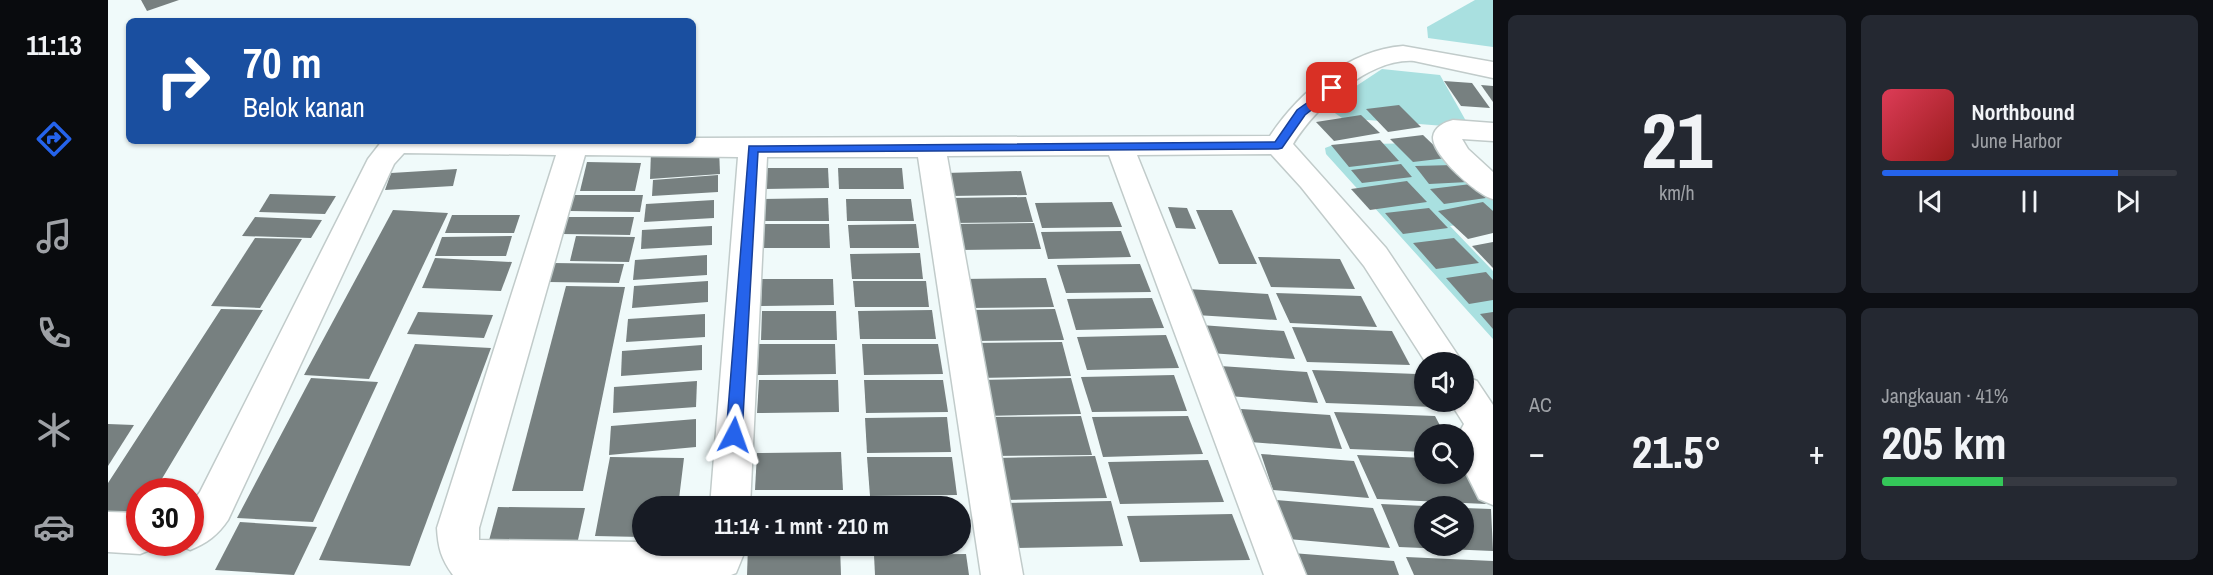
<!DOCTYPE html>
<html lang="id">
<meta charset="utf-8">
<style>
body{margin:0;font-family:"Archivo Narrow",sans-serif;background:#242831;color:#f1f3f6;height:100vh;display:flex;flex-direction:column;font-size:22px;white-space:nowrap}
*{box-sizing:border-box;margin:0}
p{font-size:20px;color:#9ea1a6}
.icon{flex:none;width:33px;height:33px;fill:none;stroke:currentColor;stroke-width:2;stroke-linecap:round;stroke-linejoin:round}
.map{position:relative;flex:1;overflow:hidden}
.details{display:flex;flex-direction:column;gap:15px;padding:15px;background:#0d0f14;width:720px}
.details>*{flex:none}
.hud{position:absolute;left:18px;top:18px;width:570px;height:126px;border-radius:9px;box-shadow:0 2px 4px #0004;background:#1a4fa0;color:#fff;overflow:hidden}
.buttons{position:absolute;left:1306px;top:352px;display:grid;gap:12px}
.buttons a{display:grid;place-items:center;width:60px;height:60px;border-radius:50%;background:#171b24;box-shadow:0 2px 4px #0004;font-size:30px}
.speed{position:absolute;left:18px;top:478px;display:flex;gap:12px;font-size:30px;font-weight:700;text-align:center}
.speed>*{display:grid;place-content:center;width:78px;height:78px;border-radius:50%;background:#171b24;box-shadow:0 2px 4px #0004;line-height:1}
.speed .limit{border:9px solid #d22;background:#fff;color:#111}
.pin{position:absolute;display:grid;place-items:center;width:51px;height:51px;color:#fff;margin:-26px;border-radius:12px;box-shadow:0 3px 9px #0006}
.me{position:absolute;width:66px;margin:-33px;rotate:4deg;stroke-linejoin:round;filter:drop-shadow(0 0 4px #0008)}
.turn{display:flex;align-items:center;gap:21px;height:126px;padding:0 18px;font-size:27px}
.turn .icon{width:78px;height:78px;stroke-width:2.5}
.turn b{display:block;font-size:42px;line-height:51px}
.big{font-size:45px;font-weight:800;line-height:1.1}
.details .widget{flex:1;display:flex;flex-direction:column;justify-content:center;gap:9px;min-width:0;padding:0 21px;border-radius:9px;background:#242831}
.details .dial{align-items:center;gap:0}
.dial b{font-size:78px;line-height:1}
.song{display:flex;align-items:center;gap:18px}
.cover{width:72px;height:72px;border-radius:9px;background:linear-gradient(135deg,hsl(350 70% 55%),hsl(0 70% 35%))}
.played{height:6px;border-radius:3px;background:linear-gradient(90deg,#2563eb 80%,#363941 80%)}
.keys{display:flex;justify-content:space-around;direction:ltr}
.heat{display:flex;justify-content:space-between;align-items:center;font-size:33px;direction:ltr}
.charge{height:9px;border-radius:4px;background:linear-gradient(90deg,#34c759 41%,#363941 0)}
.details .tiles{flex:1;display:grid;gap:15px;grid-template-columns:repeat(2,1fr)}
.trip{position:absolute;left:524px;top:496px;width:339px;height:60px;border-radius:30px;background:#171b24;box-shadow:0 2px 4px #0004;font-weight:800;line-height:60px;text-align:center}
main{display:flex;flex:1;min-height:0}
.tabs{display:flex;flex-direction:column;width:108px;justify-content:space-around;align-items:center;background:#090b0e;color:#9ea1a6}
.tabs .icon{width:42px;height:42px}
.tabs .selected{color:#2563eb}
.tabs b{font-size:27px;color:#f1f3f6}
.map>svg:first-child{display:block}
</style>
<main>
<nav class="tabs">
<b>11:13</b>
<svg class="icon selected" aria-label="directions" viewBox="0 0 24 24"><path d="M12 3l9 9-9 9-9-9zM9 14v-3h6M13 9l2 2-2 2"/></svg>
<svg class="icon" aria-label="music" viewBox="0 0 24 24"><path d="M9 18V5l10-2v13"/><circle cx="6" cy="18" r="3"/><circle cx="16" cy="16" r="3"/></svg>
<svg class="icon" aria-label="phone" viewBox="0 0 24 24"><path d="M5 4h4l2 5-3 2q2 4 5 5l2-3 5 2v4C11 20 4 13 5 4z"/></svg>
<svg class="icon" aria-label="climate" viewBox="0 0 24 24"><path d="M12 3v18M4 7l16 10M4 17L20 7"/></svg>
<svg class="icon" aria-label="car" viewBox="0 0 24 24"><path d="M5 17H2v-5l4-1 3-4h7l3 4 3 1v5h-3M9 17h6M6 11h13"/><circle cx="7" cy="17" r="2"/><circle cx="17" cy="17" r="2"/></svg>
</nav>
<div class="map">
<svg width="1385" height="575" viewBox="0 0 1385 575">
<rect width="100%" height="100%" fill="#f0fafa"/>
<g fill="#a9e0e0">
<polygon points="1367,0 1385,0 1385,47 1320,38 1319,27"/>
<polygon points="1274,69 1332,75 1362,128 1234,118 1224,111 1227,100"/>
<polygon points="1307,143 1337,153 1385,200 1385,220 1342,226 1385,271 1385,339 1218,154 1217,148 1225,145"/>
</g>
<g fill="#778080">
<polygon points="33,0 71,0 39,11"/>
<polygon points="1336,81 1364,83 1382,108 1353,106"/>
<polygon points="1373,85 1385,86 1385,102"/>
<polygon points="1291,105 1313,127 1280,132 1258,109"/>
<polygon points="1253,115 1272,133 1226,141 1208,122"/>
<polygon points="1315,135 1339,158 1305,162 1282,139"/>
<polygon points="1272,140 1291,161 1241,167 1223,145"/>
<polygon points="611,148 612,174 542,179 543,152"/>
<polygon points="479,162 533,163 527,191 472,191"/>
<polygon points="1293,164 1304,177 1254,183 1243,170"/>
<polygon points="1345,165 1360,182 1321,184 1307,166"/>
<polygon points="657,168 720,168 721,188 656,189"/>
<polygon points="730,168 794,168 796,189 731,189"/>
<polygon points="349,169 345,186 277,190 283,173"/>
<polygon points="913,171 919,195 842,196 837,173"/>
<polygon points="610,175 610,192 544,196 545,180"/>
<polygon points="1299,181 1319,202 1262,210 1243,189"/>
<polygon points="1363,184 1378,198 1336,204 1322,189"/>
<polygon points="162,194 228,196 217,214 151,212"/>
<polygon points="466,195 535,195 532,212 462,211"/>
<polygon points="918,197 925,222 845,223 841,198"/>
<polygon points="720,198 721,221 654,221 654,199"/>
<polygon points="738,199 803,199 806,221 739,221"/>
<polygon points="606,200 606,218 536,222 538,204"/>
<polygon points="1004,202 1014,227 934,228 927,203"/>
<polygon points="1375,202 1385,211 1385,233 1360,239 1330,211"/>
<polygon points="1060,207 1079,208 1088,229 1068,228"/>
<polygon points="1321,208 1340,228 1295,234 1277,213"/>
<polygon points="285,210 340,213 261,379 196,375"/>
<polygon points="1088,210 1124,210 1149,264 1111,264"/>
<polygon points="344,215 412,215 406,233 337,233"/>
<polygon points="147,217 214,220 203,238 134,236"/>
<polygon points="458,217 526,217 522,235 454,234"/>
<polygon points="926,223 933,249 851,250 846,224"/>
<polygon points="654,224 721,224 722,248 653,248"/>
<polygon points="808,224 811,248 742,248 740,225"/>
<polygon points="604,226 604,245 533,249 534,230"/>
<polygon points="1013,231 1023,257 940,259 933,232"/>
<polygon points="404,236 398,256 327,256 334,237"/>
<polygon points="468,236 527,237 521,262 462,261"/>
<polygon points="147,238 194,239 152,308 103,306"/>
<polygon points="1346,238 1371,263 1328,269 1305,243"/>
<polygon points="1385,242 1385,268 1364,246"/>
<polygon points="812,253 815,279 744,279 742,254"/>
<polygon points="599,255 599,275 525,280 527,260"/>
<polygon points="1150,257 1232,259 1247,289 1163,287"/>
<polygon points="327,258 404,262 393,291 314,288"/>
<polygon points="445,263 516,264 511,283 440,282"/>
<polygon points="1032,264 1043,292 958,293 949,265"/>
<polygon points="1378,272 1385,280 1385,300 1361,304 1338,278"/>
<polygon points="938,278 946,307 859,308 854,279"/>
<polygon points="654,279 725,279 726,305 653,306"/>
<polygon points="600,281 600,302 524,308 526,286"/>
<polygon points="745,281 818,281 821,307 747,307"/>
<polygon points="458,286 517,287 475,491 404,491"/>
<polygon points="1080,289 1160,294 1169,320 1088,315"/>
<polygon points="1168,293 1253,296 1269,327 1182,323"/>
<polygon points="1044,298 1056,328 968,330 959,299"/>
<polygon points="113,309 155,310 46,492 32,492 32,517 0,515 0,483"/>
<polygon points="947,309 956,340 866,341 860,310"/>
<polygon points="824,310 828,339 752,339 750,311"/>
<polygon points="654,311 728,311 729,340 653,340"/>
<polygon points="310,312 385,315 376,338 299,334"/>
<polygon points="1385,312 1385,329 1372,314"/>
<polygon points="597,314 597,337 518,342 520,319"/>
<polygon points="1093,325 1176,331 1187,359 1102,353"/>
<polygon points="1184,327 1284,331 1302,365 1199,362"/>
<polygon points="1058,335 1071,368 979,370 969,337"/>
<polygon points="954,342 963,376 870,378 864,343"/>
<polygon points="307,344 383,348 302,566 211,560"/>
<polygon points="651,344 727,344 728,374 649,375"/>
<polygon points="754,344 830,344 835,374 756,375"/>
<polygon points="594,345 594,370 513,376 514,351"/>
<polygon points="1112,366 1199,372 1210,403 1121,396"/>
<polygon points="1204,370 1309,374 1317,389 1317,402 1324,402 1326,407 1218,403"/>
<polygon points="1066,375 1079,411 984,412 973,377"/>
<polygon points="203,378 270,382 205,522 129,518"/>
<polygon points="963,378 973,414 876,416 870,380"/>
<polygon points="651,380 730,380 731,412 649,413"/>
<polygon points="756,380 835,380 840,412 758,413"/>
<polygon points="589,381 588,407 505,413 506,387"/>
<polygon points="1133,409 1222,415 1234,449 1142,442"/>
<polygon points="1226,412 1327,416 1337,435 1317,435 1317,452 1242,449"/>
<polygon points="973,416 984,455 884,456 876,417"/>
<polygon points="1080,416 1095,454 995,457 984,417"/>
<polygon points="839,417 843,452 759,453 757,418"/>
<polygon points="588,419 588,447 501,455 503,426"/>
<polygon points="0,424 26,425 0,466"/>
<polygon points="733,452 735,490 647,490 649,453"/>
<polygon points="1153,454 1246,461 1261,498 1165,490"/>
<polygon points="1249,455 1317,458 1317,474 1356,474 1356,463 1378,504 1269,499"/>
<polygon points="987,456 999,498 895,500 887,458"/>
<polygon points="502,457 576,458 570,507 534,507 534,537 487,536"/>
<polygon points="759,457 844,457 849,495 762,496"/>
<polygon points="1100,460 1116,502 1012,504 1000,462"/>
<polygon points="733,496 733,507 645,507 645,497"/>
<polygon points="1168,500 1265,508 1282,548 1180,539"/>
<polygon points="1003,501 1015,546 908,548 898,503"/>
<polygon points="851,502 852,507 763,507 763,503"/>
<polygon points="1273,504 1317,506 1317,546 1356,546 1356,508 1383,509 1385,551 1291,547"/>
<polygon points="390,507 477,508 468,549 379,548"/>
<polygon points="1124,514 1142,560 1032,562 1019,516"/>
<polygon points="132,522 209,527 186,575 107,570"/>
<polygon points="640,546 732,546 733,575 639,575"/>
<polygon points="1184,553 1286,561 1291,575 1191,575"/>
<polygon points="858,554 861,575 767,575 766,555"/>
<polygon points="1298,557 1385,561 1385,575 1306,575"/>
</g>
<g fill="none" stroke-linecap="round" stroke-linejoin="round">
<g stroke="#c1cbca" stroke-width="3">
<g id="minor">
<path d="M1295 46 1385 62V78L1306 61C1261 58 1208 107 1185 144L1278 248 1355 363H1318L1256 266 1193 187 1163 154 1029 155 1198 575H1156L1001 155 839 156 915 575H873L810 157H659L642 507H602L630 157 477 155 371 528V540L534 542V546H639L628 573 623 575H345C333 559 330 547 329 528L448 155 296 153 286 164 120 520C110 535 99 543 82 550L67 543H82V505L92 492 260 159 274 141H585V138L1162 136C1191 92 1241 50 1295 46Z"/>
<path d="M1345 120 1385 123V141L1354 139 1360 149 1385 172V199C1369 195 1324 155 1325 137 1326 127 1337 122 1345 120Z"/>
<polygon points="1356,376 1369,381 1385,405 1385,505 1371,499 1356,469 1356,435 1350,435 1356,424 1342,402 1356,402"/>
<polygon points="0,512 32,513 32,543 49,543 47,548 32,554 0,552"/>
</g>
</g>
<use href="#minor" fill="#fff" fill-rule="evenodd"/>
</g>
<polygon fill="#2563eb" stroke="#184099" stroke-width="1.5" points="1224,85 1228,86 1228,91 1197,115 1174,148 1170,149 650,152 634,435 632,440 626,442 621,440 618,435 641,146 1167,142 1189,110"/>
</svg>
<div class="buttons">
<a><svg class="icon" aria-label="sound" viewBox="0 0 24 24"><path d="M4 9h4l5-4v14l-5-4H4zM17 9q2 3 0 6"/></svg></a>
<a><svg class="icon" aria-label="search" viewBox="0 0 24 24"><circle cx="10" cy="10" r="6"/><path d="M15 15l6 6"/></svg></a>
<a><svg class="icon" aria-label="layers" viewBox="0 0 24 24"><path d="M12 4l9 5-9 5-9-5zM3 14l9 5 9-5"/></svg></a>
</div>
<div class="speed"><div class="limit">30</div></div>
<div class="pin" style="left:1224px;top:88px;background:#d93025"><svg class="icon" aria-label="arrive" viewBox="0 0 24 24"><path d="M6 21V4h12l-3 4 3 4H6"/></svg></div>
<svg class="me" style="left:626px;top:435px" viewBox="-20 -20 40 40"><path d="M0-17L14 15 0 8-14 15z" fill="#2563eb" stroke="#fff" stroke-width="4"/></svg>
<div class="trip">11:14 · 1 mnt · 210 m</div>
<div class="hud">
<div class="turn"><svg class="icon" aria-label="right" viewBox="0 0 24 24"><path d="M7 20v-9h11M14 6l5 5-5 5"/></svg><div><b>70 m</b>Belok kanan</div></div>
</div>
</div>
<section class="details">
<div class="tiles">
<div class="widget dial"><b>21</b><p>km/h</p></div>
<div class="widget">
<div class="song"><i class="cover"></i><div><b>Northbound</b><p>June Harbor</p></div></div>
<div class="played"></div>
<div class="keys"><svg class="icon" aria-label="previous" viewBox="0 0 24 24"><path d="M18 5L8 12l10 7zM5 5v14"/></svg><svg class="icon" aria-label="pause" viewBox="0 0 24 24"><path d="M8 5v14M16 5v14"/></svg><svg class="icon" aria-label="next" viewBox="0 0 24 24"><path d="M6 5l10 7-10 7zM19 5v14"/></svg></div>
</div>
<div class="widget"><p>AC</p>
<div class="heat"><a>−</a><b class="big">21.5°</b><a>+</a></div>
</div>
<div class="widget"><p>Jangkauan · 41%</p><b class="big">205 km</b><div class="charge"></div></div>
</div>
</section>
</main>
